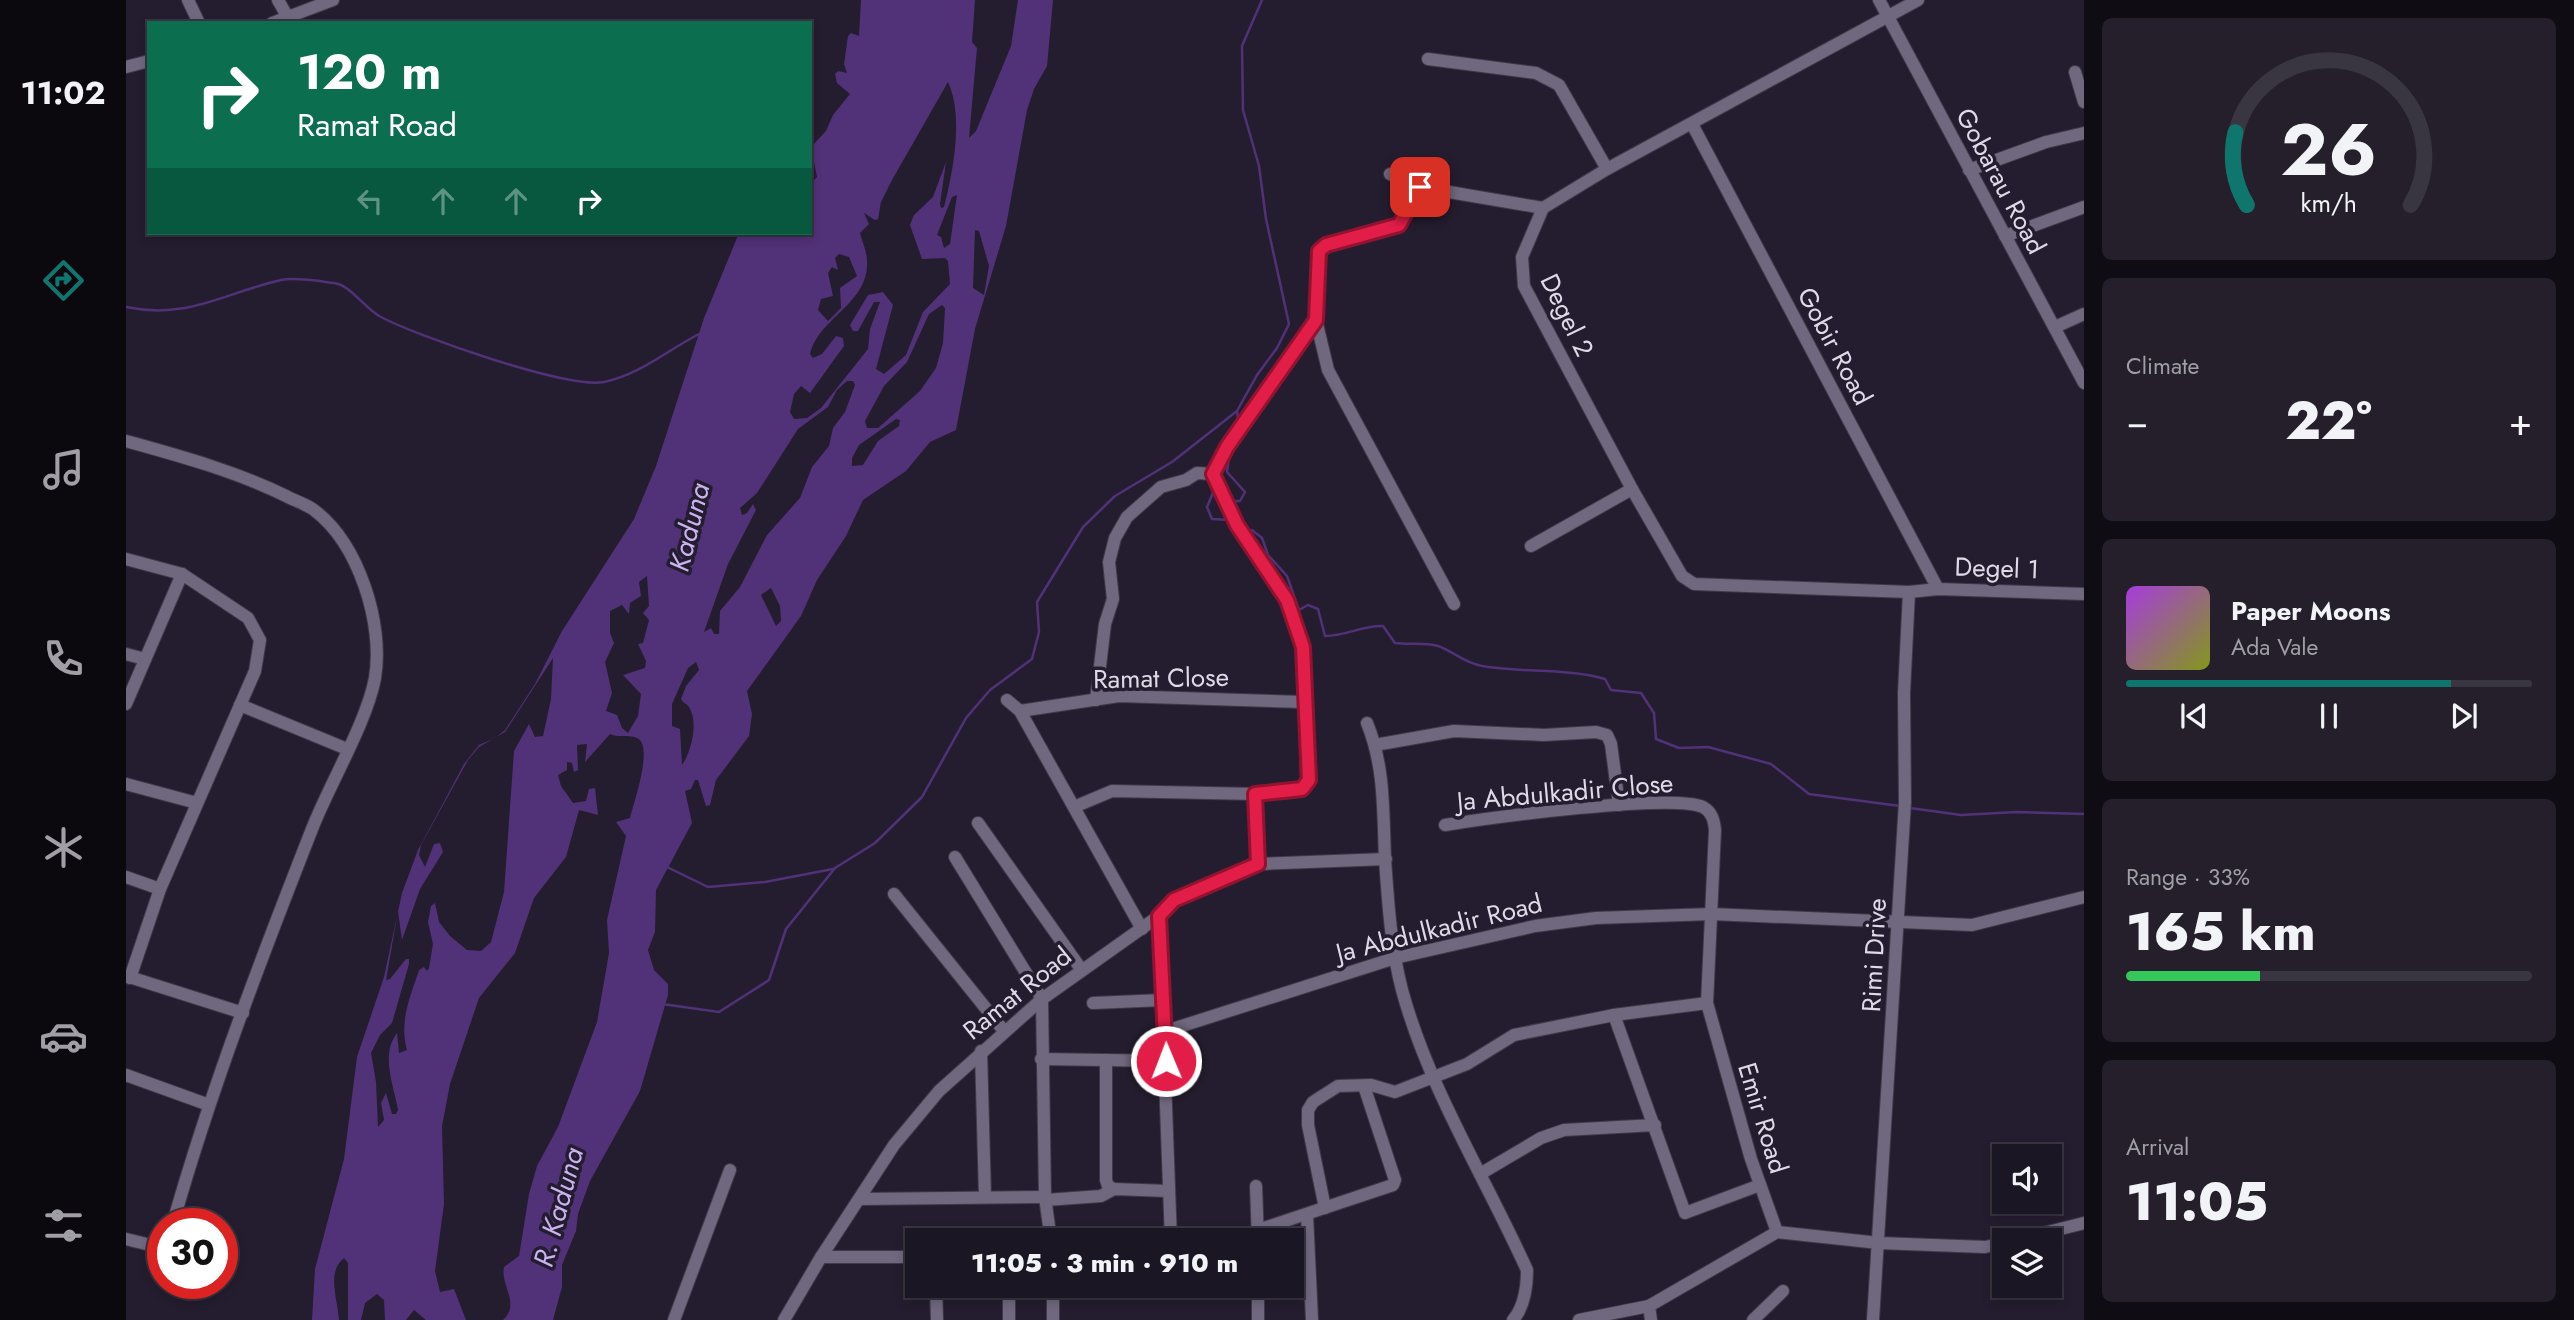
<!DOCTYPE html>
<meta charset="utf-8">
<style>
body{margin:0;font-family:Jost,sans-serif;background:#241f2b;color:#f1f3f6;height:100vh;display:flex;flex-direction:column;font-size:26px;white-space:nowrap}
*{box-sizing:border-box;margin:0}
p{font-size:23px;color:#a09fa6}
.icon{flex:none;width:38px;height:38px;fill:none;stroke:currentColor;stroke-width:2;stroke-linecap:round;stroke-linejoin:round}
.map{position:relative;flex:1;overflow:hidden}
.side{display:flex;flex-direction:column;gap:18px;padding:18px;background:#0f0c13;width:490px}
.side>*{flex:none}
.hud{position:absolute;left:21px;top:21px;width:665px;height:214px;border-radius:0px;box-shadow:0 4px 10px #0003,0 0 0 2px #393541;background:#0b6e4f;color:#fff;overflow:hidden}
.buttons{position:absolute;left:1866px;top:1144px;display:grid;gap:14px}
.buttons a{display:grid;place-items:center;width:70px;height:70px;border-radius:0px;background:#1b1623;box-shadow:0 4px 10px #0003,0 0 0 2px #393541;font-size:35px}
.speed{position:absolute;left:21px;top:1208px;display:flex;gap:14px;font-size:35px;font-weight:700;text-align:center}
.speed>*{display:grid;place-content:center;width:91px;height:91px;border-radius:50%;background:#1b1623;box-shadow:0 4px 10px #0003,0 0 0 2px #393541;line-height:1}
.speed .limit{border:10px solid #d22;background:#fff;color:#111}
.pin{position:absolute;display:grid;place-items:center;width:60px;height:60px;color:#fff;margin:-30px;border-radius:14px;box-shadow:0 4px 10px #0006}
.me{position:absolute;width:77px;margin:-38px;rotate:359deg;stroke-linejoin:round;filter:drop-shadow(0 0 5px #0008)}
.turn{display:flex;align-items:center;gap:24px;height:147px;padding:0 35px;font-size:32px}
.turn .icon{width:91px;height:91px;stroke-width:2.5}
.turn b{display:block;font-size:49px;line-height:60px}
.lanes{display:flex;align-items:center;height:66px;padding:0 35px;background:#0003;justify-content:center;gap:35px;direction:ltr}
.lanes .off{opacity:.35}
.big{font-size:52px;font-weight:800;line-height:1.1}
.side .card{flex:1;display:flex;flex-direction:column;justify-content:center;gap:10px;min-width:0;padding:0 24px;border-radius:10px;background:#241f2b}
.side .dial{align-items:center;gap:0}
.dial svg{height:182px;overflow:visible;fill:none;stroke:#393541;stroke-width:7;stroke-linecap:round;text-anchor:middle}
.dial text{fill:#f1f3f6;stroke:none}
.song{display:flex;align-items:center;gap:21px}
.cover{width:84px;height:84px;border-radius:10px;background:linear-gradient(135deg,hsl(280 70% 55%),hsl(70 70% 35%))}
.played{height:7px;border-radius:4px;background:linear-gradient(90deg,#0f766e 80%,#393541 80%)}
.keys{display:flex;justify-content:space-around;direction:ltr}
.heat{display:flex;justify-content:space-between;align-items:center;font-size:38px;direction:ltr}
.charge{height:10px;border-radius:5px;background:linear-gradient(90deg,#34c759 33%,#393541 0)}
.trip{position:absolute;left:779px;top:1228px;width:399px;height:70px;border-radius:0px;background:#1b1623;box-shadow:0 4px 10px #0003,0 0 0 2px #393541;font-weight:800;line-height:70px;text-align:center}
main{display:flex;flex:1;min-height:0}
.dock{display:flex;flex-direction:column;width:126px;justify-content:space-around;align-items:center;background:#0b090e;color:#a09fa6}
.dock .icon{width:49px;height:49px}
.dock .selected{color:#0f766e}
.dock b{font-size:32px;color:#f1f3f6}
.map>svg:first-child{display:block}
</style>
<main>
<nav class="dock">
<b>11:02</b>
<svg class="icon selected" aria-label="directions" viewBox="0 0 24 24"><path d="M12 3l9 9-9 9-9-9zM9 14v-3h6M13 9l2 2-2 2"/></svg>
<svg class="icon" aria-label="music" viewBox="0 0 24 24"><path d="M9 18V5l10-2v13"/><circle cx="6" cy="18" r="3"/><circle cx="16" cy="16" r="3"/></svg>
<svg class="icon" aria-label="phone" viewBox="0 0 24 24"><path d="M5 4h4l2 5-3 2q2 4 5 5l2-3 5 2v4C11 20 4 13 5 4z"/></svg>
<svg class="icon" aria-label="climate" viewBox="0 0 24 24"><path d="M12 3v18M4 7l16 10M4 17L20 7"/></svg>
<svg class="icon" aria-label="car" viewBox="0 0 24 24"><path d="M5 17H2v-5l4-1 3-4h7l3 4 3 1v5h-3M9 17h6M6 11h13"/><circle cx="7" cy="17" r="2"/><circle cx="17" cy="17" r="2"/></svg>
<svg class="icon" aria-label="filters" viewBox="0 0 24 24"><path d="M4 7h16M4 17h16"/><circle cx="9" cy="7" r="2"/><circle cx="15" cy="17" r="2"/></svg>
</nav>
<div class="map">
<svg width="1958" height="1320" viewBox="0 0 1958 1320">
<rect width="100%" height="100%" fill="#241d2f"/>
<path fill="#513178" fill-rule="evenodd" d="M735 0H849L846 42 851 48 843 138 850 131 885 46 892 0H927L921 66 908 89 901 110 880 226 849 329 830 430 804 442 780 471 737 500 720 536 691 580 675 616 621 691 626 714 623 736 590 780 584 805 580 806 572 780H569L565 789 559 791 566 823 530 890 529 932 522 950 528 970 542 984V995L514 1091 464 1181 452 1214 450 1231 436 1265V1287L427 1320H377C395 1304 374 1285 378 1267L393 1256 403 1194 411 1166 432 1127 471 1022 483 953 481 920 500 836 490 822 504 818C508 802 528 745 511 738 502 734 492 738 484 734L459 762 461 744 451 745 452 770 448 772 446 763 441 762V770L432 775 435 786 447 803 460 801 463 789 469 788 472 815 453 810 440 857 408 898 389 953 353 998 324 1084 316 1126 318 1204 309 1271 314 1292 328 1289 340 1320H300L288 1310 280 1320H259L258 1300 251 1294 239 1303 235 1320H222V1263L218 1258C200 1272 212 1300 213 1320H186L189 1269 218 1159 231 1057 258 977 276 893 292 850 338 764 353 745 369 738 379 730 409 684 436 631 508 519 530 466 578 318 613 233H684V184L691 177 685 147 700 131 707 115 724 94 711 83 709 74 712 71 721 73 718 64 722 36 725 33 733 36ZM822 82C838 117 827 171 818 207L815 208 814 204 820 162 807 197 788 215 784 225 796 259 819 258 822 261 824 284 797 312 780 355 758 374 750 369 767 305 757 292 742 295 724 325 727 331H732L748 302H754L744 329 742 349 695 408 681 418 668 419 664 412 668 394 675 386 684 393 718 346 717 338 710 336 696 354 687 358 684 354C693 317 743 304 741 261 741 251 736 242 734 233L743 224 738 213 749 220 752 219 755 202 766 180ZM831 195 824 244 818 248 815 237 811 235 826 197ZM849 230 853 231 863 266 858 295 847 288ZM713 254 723 257 731 276 714 288 715 308 702 321 692 310 695 299 707 296 702 273 706 267 712 270 709 258ZM816 305 819 308 817 343 810 368 794 391 752 428H741L739 421 758 386 781 362 803 314ZM721 381H727L729 385 719 412 707 428 703 446 686 467 674 498 641 535 614 587 594 611 593 634H588L585 628 578 632 602 564 630 510 627 504 621 513 616 515 614 508 631 493 672 429 702 407 711 390ZM770 419 774 420 773 426 752 441 737 465 726 466V458L733 445ZM521 576 523 606 517 613 523 620 517 643 512 644 520 661 519 668 497 675 515 694 512 716 502 733 496 728 491 715 480 711 486 693 479 662 488 643 484 633V611L496 605 503 614 504 603 515 596 513 582ZM645 588 654 606 655 621 650 626 635 595ZM427 658 425 699 417 736 409 737 403 724 388 751 378 892 365 942 355 951 341 950 324 936 313 922 309 903 305 906 302 922 307 944 303 968 301 971 298 967 293 970C284 998 273 1021 281 1050L273 1053 271 1033C254 1055 268 1086 272 1110L270 1114H266L260 1093 255 1103 258 1120 252 1127 250 1082 245 1053 254 1035 266 1023 283 964V959H280L264 979 260 980 272 911 276 940 294 889 317 852 314 843 308 844 299 867 293 855 295 845 342 760 353 747 379 732ZM570 662 573 670 560 686 555 699C557 703 561 704 563 707 573 723 565 752 556 765L554 729 546 726V704L562 668Z"/>
<g fill="none" stroke-linecap="round" stroke-linejoin="round">
<g stroke="#513178" stroke-width="2.5">
<path d="M0 307C61 320 98 293 155 280 170 277 192 281 208 283 225 285 239 309 255 317 291 336 441 389 478 382 513 375 542 350 573 334"/>
<polyline points="1111,411 1113,424"/>
<polyline points="1103,457 1101,472 1119,492 1114,501 1104,501"/>
<polyline points="1089,488 1081,507 1086,519 1104,520"/>
<path d="M1123 533 1126 530 1136 538 1142 555 1161 576 1173 610 1182 605 1192 609 1199 636C1220 636 1237 625 1257 626L1269 643C1283 645 1299 642 1312 646 1325 650 1338 663 1356 666 1396 673 1440 668 1479 679L1485 690 1515 693 1528 713 1530 739 1553 748 1582 747 1645 764 1683 794 1774 806"/>
<polyline points="1784,808 1835,815 1891,812 1958,814"/>
<polyline points="541,867 582,887 639,882 707,869"/>
<polyline points="536,1004 593,1012 643,980 660,929 709,868 749,843 796,797 840,718 864,690 906,659 913,632 911,602 957,527 989,496 1046,462 1111,411 1131,375 1151,348 1163,324 1140,219 1133,166 1117,110 1116,46 1136,0"/>
</g>
<g stroke="#3f3a49" stroke-width="14">
<g id="minor">
<polyline points="62,0 73,23"/>
<polyline points="152,0 165,23"/>
<polyline points="1753,0 1958,383"/>
<polyline points="1792,0 1481,169 1417,208 1396,257 1398,286 1506,489 1556,576 1568,584 1783,592 1812,589 1958,594"/>
<polyline points="146,23 207,0"/>
<polyline points="1302,59 1410,73 1433,85 1481,169"/>
<polyline points="0,67 23,61"/>
<polyline points="1949,72 1958,102"/>
<polyline points="1566,124 1812,589"/>
<polyline points="1843,170 1920,142 1958,133"/>
<polyline points="1264,174 1294,187 1417,208"/>
<polyline points="1294,187 1273,224 1200,245 1193,251 1190,320 1202,370 1328,604"/>
<polyline points="1879,236 1958,207"/>
<polyline points="1929,327 1958,314"/>
<path d="M0 441C54 456 109 471 160 496 169 501 180 504 188 510 233 544 258 624 249 678 241 722 203 785 186 829 135 959 85 1089 47 1223"/>
<polyline points="1405,546 1506,489"/>
<polyline points="0,559 56,574 122,618 134,640 129,671 34,889 4,978"/>
<polyline points="0,654 19,659"/>
<polyline points="881,700 894,711 1016,929"/>
<polyline points="970,700 979,624 987,599 983,562 989,538 1001,517 1035,487 1060,480 1071,473 1087,474 1101,448 1190,320"/>
<polyline points="0,704 56,574"/>
<polyline points="114,705 221,749"/>
<polyline points="894,711 993,696 1177,702"/>
<path d="M1241 723C1259 767 1257 812 1259 859 1262 902 1265 948 1276 990 1303 1089 1359 1177 1401 1270 1401 1287 1398 1307 1387 1320"/>
<polyline points="1249,745 1328,731 1418,735 1470,732 1481,735 1485,744 1493,805"/>
<polyline points="0,784 71,803"/>
<polyline points="1130,794 1132,864"/>
<polyline points="948,807 986,791 1130,794 1176,789 1181,786 1177,647 1162,600 1111,525 1087,474"/>
<polyline points="852,823 955,969"/>
<path d="M1319 825C1362 818 1545 793 1577 807 1586 812 1588 820 1589 830L1581 1003 1625 1159 1651 1232 1753 1243 1859 1247 1878 1243"/>
<polyline points="829,857 916,999 919,1197 925,1241"/>
<polyline points="0,877 34,889"/>
<polyline points="768,894 878,1031"/>
<polyline points="1033,916 1045,1241"/>
<polyline points="0,976 117,1013"/>
<polyline points="967,1003 1037,1000"/>
<polyline points="1488,1015 1559,1213 1634,1185"/>
<polyline points="1040,1031 1269,958 1409,926 1470,918 1585,914 1846,925 1958,897"/>
<polyline points="855,1051 859,1197"/>
<polyline points="915,1059 1040,1061"/>
<polyline points="980,1061 980,1180 982,1186 988,1189"/>
<polyline points="0,1075 83,1105"/>
<polyline points="1354,1174 1415,1138 1438,1130 1529,1125"/>
<polyline points="1130,1186 1132,1241"/>
<polyline points="734,1199 919,1197"/>
<polyline points="920,1200 975,1196 988,1189 1042,1191"/>
<polyline points="1199,1208 1182,1125 1182,1110 1187,1102 1212,1086 1245,1085 1269,1092 1341,1064 1388,1035 1488,1015 1581,1003"/>
<polyline points="1181,1215 1186,1320"/>
<polyline points="1132,1230 1267,1185 1269,1180 1238,1086"/>
<polyline points="0,1239 37,1248"/>
<polyline points="1886,1241 1958,1223"/>
<polyline points="695,1257 791,1257"/>
<polyline points="810,1286 811,1320"/>
<polyline points="927,1286 927,1320"/>
<polyline points="1523,1306 1525,1320"/>
<polyline points="548,1320 604,1170"/>
<polyline points="658,1320 695,1257 768,1145 813,1091 916,999 1033,916 1048,900 1132,864 1260,859"/>
<polyline points="883,1320 883,1286"/>
<polyline points="1132,1320 1132,1286"/>
<polyline points="1453,1320 1523,1306 1651,1232"/>
<polyline points="1627,1320 1657,1291"/>
<polyline points="1747,1320 1779,802 1778,693 1783,592"/>
</g>
</g>
<use href="#minor" stroke="#70687e" stroke-width="12"/>
</g>
<g fill="none" stroke-linecap="round" stroke-linejoin="round">
<g stroke="#92132f" stroke-width="18">
<polyline id="route" points="1040,1061 1033,916 1048,900 1132,864 1129,794 1176,789 1183,780 1177,647 1161,600 1111,525 1087,474 1101,447 1190,320 1193,251 1200,245 1273,225 1294,187"/>
</g>
<use href="#route" stroke="#e11d48" stroke-width="12"/>
</g>
<g text-anchor="middle" stroke-width="7" stroke-linejoin="round" paint-order="stroke">
<g font-size="26" fill="#dfdae7" stroke="#241d2f">
<text transform="translate(1875 181) rotate(62)" y="9">Gobarau Road</text>
<text transform="translate(1441 315) rotate(64)" y="9">Degel 2</text>
<text transform="translate(1709 346) rotate(62)" y="9">Gobir Road</text>
<text transform="translate(1871 568) rotate(2)" y="9">Degel 1</text>
<text transform="translate(1035 678) rotate(-1)" y="9">Ramat Close</text>
<text transform="translate(1439 792) rotate(-5)" y="9">Ja Abdulkadir Close</text>
<text transform="translate(1313 928) rotate(-14)" y="9">Ja Abdulkadir Road</text>
<text transform="translate(1748 955) rotate(-87)" y="9">Rimi Drive</text>
<text transform="translate(891 993) rotate(-39)" y="9">Ramat Road</text>
<text transform="translate(1637 1118) rotate(73)" y="9">Emir Road</text>
</g>
<g font-size="28" font-style="italic" fill="#cab3f0" stroke="#241d2f">
<text transform="translate(563 527) rotate(-76)" y="10">Kaduna</text>
<text transform="translate(432 1207) rotate(-75)" y="10">R. Kaduna</text>
</g>
</g>
</svg>
<div class="buttons">
<a><svg class="icon" aria-label="sound" viewBox="0 0 24 24"><path d="M4 9h4l5-4v14l-5-4H4zM17 9q2 3 0 6"/></svg></a>
<a><svg class="icon" aria-label="layers" viewBox="0 0 24 24"><path d="M12 4l9 5-9 5-9-5zM3 14l9 5 9-5"/></svg></a>
</div>
<div class="speed"><div class="limit">30</div></div>
<div class="pin" style="left:1294px;top:187px;background:#d93025"><svg class="icon" aria-label="arrive" viewBox="0 0 24 24"><path d="M6 21V4h12l-3 4 3 4H6"/></svg></div>
<svg class="me" style="left:1040px;top:1061px" viewBox="-20 -20 40 40"><circle r="17" fill="#e11d48" stroke="#fff" stroke-width="3"/><path d="M0-11L8 9 0 5-8 9z" fill="#fff"/></svg>
<div class="trip">11:05 · 3 min · 910 m</div>
<div class="hud">
<div class="turn"><svg class="icon" aria-label="right" viewBox="0 0 24 24"><path d="M7 20v-9h11M14 6l5 5-5 5"/></svg><div><b>120 m</b>Ramat Road</div></div>
<div class="lanes"><svg class="icon off" aria-label="left" viewBox="0 0 24 24"><path d="M17 20v-9H6M10 6l-5 5 5 5"/></svg><svg class="icon off" aria-label="ahead" viewBox="0 0 24 24"><path d="M12 20V5M6 11l6-6 6 6"/></svg><svg class="icon off" aria-label="ahead" viewBox="0 0 24 24"><path d="M12 20V5M6 11l6-6 6 6"/></svg><svg class="icon" aria-label="right" viewBox="0 0 24 24"><path d="M7 20v-9h11M14 6l5 5-5 5"/></svg></div>
</div>
</div>
<section class="side">
<div class="card dial"><svg viewBox="0 0 100 80">
<path d="M14 69A42 42 0 1 1 86 69"/>
<path d="M14 69A42 42 0 0 1 9 37" stroke="#0f766e"/>
<text x="50" y="56" font-size="32" font-weight="700">26</text>
<text x="50" y="72" font-size="11">km/h</text>
</svg></div>
<div class="card"><p>Climate</p>
<div class="heat"><a>−</a><b class="big">22°</b><a>+</a></div>
</div>
<div class="card">
<div class="song"><i class="cover"></i><div><b>Paper Moons</b><p>Ada Vale</p></div></div>
<div class="played"></div>
<div class="keys"><svg class="icon" aria-label="previous" viewBox="0 0 24 24"><path d="M18 5L8 12l10 7zM5 5v14"/></svg><svg class="icon" aria-label="pause" viewBox="0 0 24 24"><path d="M8 5v14M16 5v14"/></svg><svg class="icon" aria-label="next" viewBox="0 0 24 24"><path d="M6 5l10 7-10 7zM19 5v14"/></svg></div>
</div>
<div class="card"><p>Range · 33%</p><b class="big">165 km</b><div class="charge"></div></div>
<div class="card"><p>Arrival</p><b class="big">11:05</b></div>
</section>
</main>
